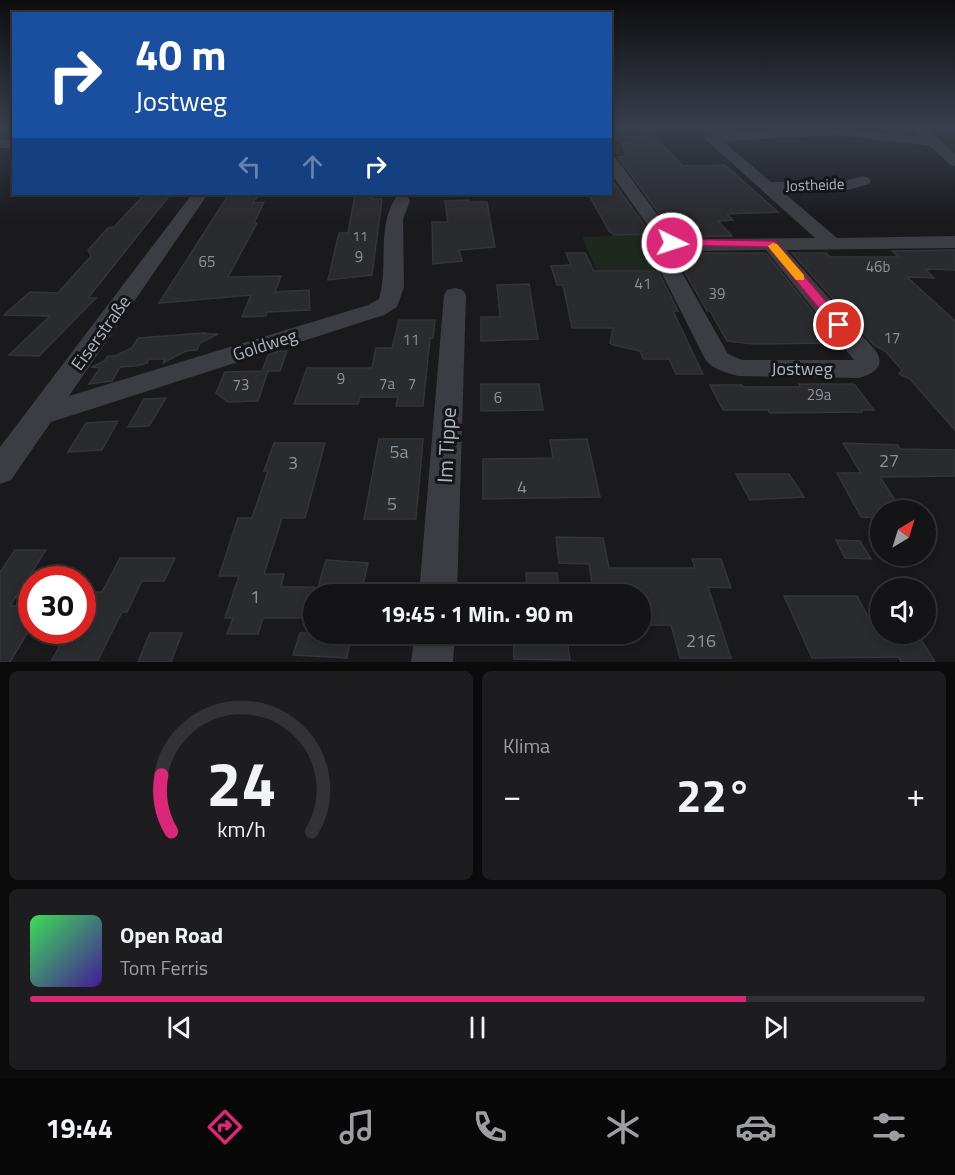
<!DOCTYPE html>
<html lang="de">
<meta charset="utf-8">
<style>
body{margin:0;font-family:"Titillium Web",sans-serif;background:#1d1d1f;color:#f1f3f6;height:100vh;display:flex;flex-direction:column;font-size:22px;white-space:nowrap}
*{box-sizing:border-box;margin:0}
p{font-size:20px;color:#9d9ea1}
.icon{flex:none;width:33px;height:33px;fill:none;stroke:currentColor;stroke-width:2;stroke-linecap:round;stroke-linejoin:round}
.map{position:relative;height:662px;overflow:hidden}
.sheet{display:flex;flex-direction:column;gap:9px;padding:9px;background:#0b0b0c;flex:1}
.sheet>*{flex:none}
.hud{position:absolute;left:12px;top:12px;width:600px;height:183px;border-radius:0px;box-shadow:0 3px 9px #0003,0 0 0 2px #333335;background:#1a4fa0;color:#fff;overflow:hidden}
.needle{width:39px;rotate:38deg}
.buttons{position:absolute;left:870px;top:500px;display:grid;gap:12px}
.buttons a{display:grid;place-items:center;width:66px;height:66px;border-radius:50%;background:#141416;box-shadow:0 3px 9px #0003,0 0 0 2px #333335;font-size:30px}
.speed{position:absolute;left:18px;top:566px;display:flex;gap:12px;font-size:30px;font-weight:700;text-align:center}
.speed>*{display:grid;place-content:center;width:78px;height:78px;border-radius:50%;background:#141416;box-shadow:0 3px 9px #0003,0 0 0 2px #333335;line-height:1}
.speed .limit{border:9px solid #d22;background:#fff;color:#111}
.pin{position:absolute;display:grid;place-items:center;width:51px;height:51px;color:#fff;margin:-26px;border:3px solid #fff;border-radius:50%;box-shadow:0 2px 6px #0007}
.me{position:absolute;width:66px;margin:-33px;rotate:94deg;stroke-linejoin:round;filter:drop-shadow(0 0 4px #0008)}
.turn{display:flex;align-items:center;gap:21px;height:126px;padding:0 24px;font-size:27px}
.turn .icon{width:78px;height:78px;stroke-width:2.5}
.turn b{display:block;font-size:42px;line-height:51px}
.lanes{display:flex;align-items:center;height:57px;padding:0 24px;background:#0003;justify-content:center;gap:30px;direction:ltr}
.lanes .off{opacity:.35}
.big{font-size:45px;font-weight:700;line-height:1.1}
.sheet .widget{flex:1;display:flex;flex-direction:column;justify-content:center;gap:9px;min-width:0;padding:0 21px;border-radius:9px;background:#1d1d1f}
.sheet .dial{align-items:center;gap:0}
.dial svg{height:156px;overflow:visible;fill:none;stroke:#333335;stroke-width:7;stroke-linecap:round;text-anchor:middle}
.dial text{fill:#f1f3f6;stroke:none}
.song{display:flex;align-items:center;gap:18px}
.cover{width:72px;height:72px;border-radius:9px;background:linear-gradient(135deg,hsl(130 70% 55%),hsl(260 70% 35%))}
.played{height:6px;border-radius:3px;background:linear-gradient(90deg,#db2777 80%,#333335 80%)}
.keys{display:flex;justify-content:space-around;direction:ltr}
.heat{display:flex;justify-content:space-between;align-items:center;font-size:33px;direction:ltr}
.sheet .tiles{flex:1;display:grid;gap:9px;grid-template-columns:1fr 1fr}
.widget:last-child{grid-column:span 2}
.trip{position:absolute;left:303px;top:584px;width:348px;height:60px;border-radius:30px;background:#141416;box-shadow:0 3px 9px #0003,0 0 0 2px #333335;font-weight:700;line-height:60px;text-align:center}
.dock{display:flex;height:96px;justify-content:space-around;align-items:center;background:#080809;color:#9d9ea1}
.dock .icon{width:42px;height:42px}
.dock .current{color:#db2777}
.dock b{font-size:27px;color:#f1f3f6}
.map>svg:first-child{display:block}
</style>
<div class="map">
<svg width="955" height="662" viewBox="0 0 955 662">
<rect width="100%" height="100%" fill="#1a1a1d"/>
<g fill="#1f281f">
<polygon points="924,128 955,128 955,156"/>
<polygon points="654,234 660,242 651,250 661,271 597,271 582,237"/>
</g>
<g fill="#2a2b2e" stroke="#343539" stroke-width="1.5">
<polygon points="652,135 683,166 725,165 778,212 727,214 733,220 718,221 732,236 689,237 672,231 618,157 626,156 622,143 632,141 628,136"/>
<polygon points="610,177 651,234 614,235 609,231 589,195 610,194"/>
<polygon points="229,194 259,194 253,203 264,202 254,223 257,223 228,277 281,276 275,292 309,290 310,310 267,312 266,316 242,317 251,295 159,303"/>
<polygon points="355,195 373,195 372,199 382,199 372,275 328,280 339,233 348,233"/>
<polygon points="169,196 88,298 96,298 39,356 9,355 50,316 4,315 30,292 58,293 91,256 88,250 108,228 114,227 142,197"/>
<polygon points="469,200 469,202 487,202 495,247 459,250 462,261 433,264 432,222 448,222 445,201"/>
<polygon points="677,250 689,253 766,253 838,343 834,346 829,343 754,344 727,341 710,311 707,311 674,253"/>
<polygon points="955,250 955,270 925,269 934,278 907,277 955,321 955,430 910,379 899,374 902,370 886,352 874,345 792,253 826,253 830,257 899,257 892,251"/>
<polygon points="566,253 585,253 594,271 658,271 678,311 673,311 703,374 676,374 669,359 643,359 640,351 613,345 610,343 613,328 572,328 563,285 557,285 551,266 571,265"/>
<polygon points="529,284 538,339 481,341 481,317 500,317 497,285"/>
<polygon points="399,320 435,320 433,338 430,338 423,406 396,406 398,397 360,397 358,404 294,404 307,368 372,368 376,348 392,348"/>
<polygon points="205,333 204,334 218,334 200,343 197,350 186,351 163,363 165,359 149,359 147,363 136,366 120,367 112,381 89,384 100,368 92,367 104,361 108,356 115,356 132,348 138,338"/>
<polygon points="279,351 287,351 280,371 268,371 258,401 228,402 216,393 225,372 262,371 268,355"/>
<polygon points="481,384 539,384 543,410 481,411"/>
<polygon points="799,384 854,384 874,410 861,410 862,412 770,413 768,410 723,410 710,385 742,385 743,387 800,387"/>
<polygon points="166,398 149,426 128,427 144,399"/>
<polygon points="118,421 102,450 68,452 86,423"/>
<polygon points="379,439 423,439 416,519 364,519"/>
<polygon points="587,439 600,497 483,499 483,459 553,458 550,440"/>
<polygon points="274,443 325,443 305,518 282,518 264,574 284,574 281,587 314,587 314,618 263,618 258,634 227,634 233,618 225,618 239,576 219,576 238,518 252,518 268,471 264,471"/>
<polygon points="843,443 898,445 900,449 955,450 955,476 880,477 901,510 880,510 880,518 861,517 837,473 861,473"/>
<polygon points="736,474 789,474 804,497 750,500"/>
<polygon points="556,537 603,538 609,568 695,568 692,559 721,559 731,588 708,587 731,658 680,658 671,625 640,625 640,594 594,594 589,564 559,563"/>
<polygon points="836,540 860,541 871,559 845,558"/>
<polygon points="15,550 46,550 10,606 32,605 32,625 10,662 0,662 0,572"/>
<polygon points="120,558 175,558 164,581 142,581 127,612 122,612 98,660 52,660 68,630 82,630 82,592 102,592"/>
<polygon points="326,560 368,563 361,594 316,594"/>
<polygon points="526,573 557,573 560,594 527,594"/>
<polygon points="784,596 857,596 870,620 880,620 880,633 917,633 935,662 901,662 899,657 812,658"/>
<polygon points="150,633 182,633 171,662 138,662"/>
<polygon points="300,633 352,633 347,658 293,655"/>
<polygon points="513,633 566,633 570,660 514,659"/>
</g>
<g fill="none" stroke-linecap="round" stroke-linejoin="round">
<g fill="#3b3d42" fill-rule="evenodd">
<path d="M825 128 920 136 915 131 917 128H927L955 154V166L950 165 930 146 838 135 723 141 771 182 844 181 863 176 869 178 871 181 869 184 844 191 783 192 837 238 955 236V248L786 250 876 351C886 367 873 374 859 378L738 376C727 373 712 369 705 359L651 252 660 243 610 172V156L615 157 671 233 689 239 815 238 704 138 711 134ZM676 248 689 251 766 250 854 360H742L728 354 671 253Z"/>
<rect x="0" y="140" width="14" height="8"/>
<path d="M192 194H208L69 396 368 305 379 299C389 265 376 228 396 197H408L410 201 403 219 404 287 397 307 384 315 51 422 11 480 0 484V447Z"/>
<polygon points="455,288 463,290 466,295 457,594 419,594 444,295 447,290"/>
<polygon points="415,633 455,633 453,662 411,662"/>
</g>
</g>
<linearGradient id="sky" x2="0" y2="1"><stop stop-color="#0e0e10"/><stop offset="0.58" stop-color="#383e4c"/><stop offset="1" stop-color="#383e4c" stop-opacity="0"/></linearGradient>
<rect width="955" height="220" fill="url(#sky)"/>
<polygon fill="#db2777" stroke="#8e194d" stroke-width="1.5" points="672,239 775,241 846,325 844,328 835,328 768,247 668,245 666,243"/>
<polygon fill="#f59e0b" points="773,243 777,244 804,275 804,280 796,280 770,249 768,246"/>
<g text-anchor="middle" stroke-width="6" stroke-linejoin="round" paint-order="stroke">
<g font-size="14" fill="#8c9299">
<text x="360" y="241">11</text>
</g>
<g font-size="15" fill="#acb4bd" stroke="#151518">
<text transform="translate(815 185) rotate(-2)" y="5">Jostheide</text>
</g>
<g font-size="15" fill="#8c9299">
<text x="359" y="262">9</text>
<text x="207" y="267">65</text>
<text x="878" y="272">46b</text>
<text x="643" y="289">41</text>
<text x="717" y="299">39</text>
<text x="892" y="343">17</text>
<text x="411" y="345">11</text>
<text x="341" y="384">9</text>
<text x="387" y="389">7a</text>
<text x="412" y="389">7</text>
<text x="241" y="390">73</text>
<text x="819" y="400">29a</text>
<text x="498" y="403">6</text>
</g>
<g font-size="18" fill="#acb4bd" stroke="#151518">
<text transform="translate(101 333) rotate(-54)" y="6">Eiserstraße</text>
<text transform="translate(265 345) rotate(-18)" y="6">Goldweg</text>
<text x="802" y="375">Jostweg</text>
</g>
<g font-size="18" fill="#8c9299">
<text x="399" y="458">5a</text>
<text x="889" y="467">27</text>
<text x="293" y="469">3</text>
<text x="522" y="493">4</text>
<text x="392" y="510">5</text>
<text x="255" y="603">1</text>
<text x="701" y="647">216</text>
</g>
<g font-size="21" fill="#acb4bd" stroke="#151518">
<text transform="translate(447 445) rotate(-87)" y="7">Im Tippe</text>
</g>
</g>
</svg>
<div class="buttons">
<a><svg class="needle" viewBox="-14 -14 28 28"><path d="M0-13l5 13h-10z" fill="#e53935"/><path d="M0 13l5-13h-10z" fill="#9d9ea1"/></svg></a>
<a><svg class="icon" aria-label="sound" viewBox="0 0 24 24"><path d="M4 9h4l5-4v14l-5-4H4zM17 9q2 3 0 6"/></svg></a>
</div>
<div class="speed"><div class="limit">30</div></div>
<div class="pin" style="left:839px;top:325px;background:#d93025"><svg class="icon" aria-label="arrive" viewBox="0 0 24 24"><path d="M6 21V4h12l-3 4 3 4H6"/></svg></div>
<svg class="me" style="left:672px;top:243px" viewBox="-20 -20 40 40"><circle r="17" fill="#db2777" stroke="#fff" stroke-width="3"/><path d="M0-11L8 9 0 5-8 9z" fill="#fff"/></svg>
<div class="trip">19:45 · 1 Min. · 90 m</div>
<div class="hud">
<div class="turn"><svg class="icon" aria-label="right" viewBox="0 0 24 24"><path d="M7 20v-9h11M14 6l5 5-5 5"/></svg><div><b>40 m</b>Jostweg</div></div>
<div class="lanes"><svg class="icon off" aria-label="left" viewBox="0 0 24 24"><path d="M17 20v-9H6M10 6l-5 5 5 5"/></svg><svg class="icon off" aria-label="ahead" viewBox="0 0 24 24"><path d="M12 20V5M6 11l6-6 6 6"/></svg><svg class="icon" aria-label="right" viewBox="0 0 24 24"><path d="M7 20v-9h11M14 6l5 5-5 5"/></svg></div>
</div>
</div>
<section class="sheet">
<div class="tiles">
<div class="widget dial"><svg viewBox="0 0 100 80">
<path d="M14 69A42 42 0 1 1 86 69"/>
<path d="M14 69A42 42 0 0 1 9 40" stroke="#db2777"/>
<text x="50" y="56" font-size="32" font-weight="700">24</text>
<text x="50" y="72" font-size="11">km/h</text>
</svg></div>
<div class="widget"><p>Klima</p>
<div class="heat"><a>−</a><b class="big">22°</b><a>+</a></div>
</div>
<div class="widget">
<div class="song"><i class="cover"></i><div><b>Open Road</b><p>Tom Ferris</p></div></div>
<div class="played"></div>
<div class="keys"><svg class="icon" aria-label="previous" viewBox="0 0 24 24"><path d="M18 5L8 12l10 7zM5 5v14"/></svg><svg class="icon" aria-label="pause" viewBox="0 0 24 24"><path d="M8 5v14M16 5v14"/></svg><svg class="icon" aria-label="next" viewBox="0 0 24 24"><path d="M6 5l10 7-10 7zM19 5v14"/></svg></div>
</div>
</div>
</section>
<nav class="dock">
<b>19:44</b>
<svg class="icon current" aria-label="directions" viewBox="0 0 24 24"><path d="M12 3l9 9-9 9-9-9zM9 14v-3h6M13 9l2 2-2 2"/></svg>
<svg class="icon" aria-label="music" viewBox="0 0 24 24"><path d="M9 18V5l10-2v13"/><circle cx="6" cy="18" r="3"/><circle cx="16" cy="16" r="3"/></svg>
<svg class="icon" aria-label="phone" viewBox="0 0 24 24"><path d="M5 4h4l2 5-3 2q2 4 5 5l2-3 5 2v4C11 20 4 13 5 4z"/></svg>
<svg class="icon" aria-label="climate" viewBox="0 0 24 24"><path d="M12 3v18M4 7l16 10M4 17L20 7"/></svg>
<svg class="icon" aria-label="car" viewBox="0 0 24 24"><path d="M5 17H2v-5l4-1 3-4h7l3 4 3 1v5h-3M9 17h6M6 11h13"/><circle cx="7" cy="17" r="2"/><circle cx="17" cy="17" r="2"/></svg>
<svg class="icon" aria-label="filters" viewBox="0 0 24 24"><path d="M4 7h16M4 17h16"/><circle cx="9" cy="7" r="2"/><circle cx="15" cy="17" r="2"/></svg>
</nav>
